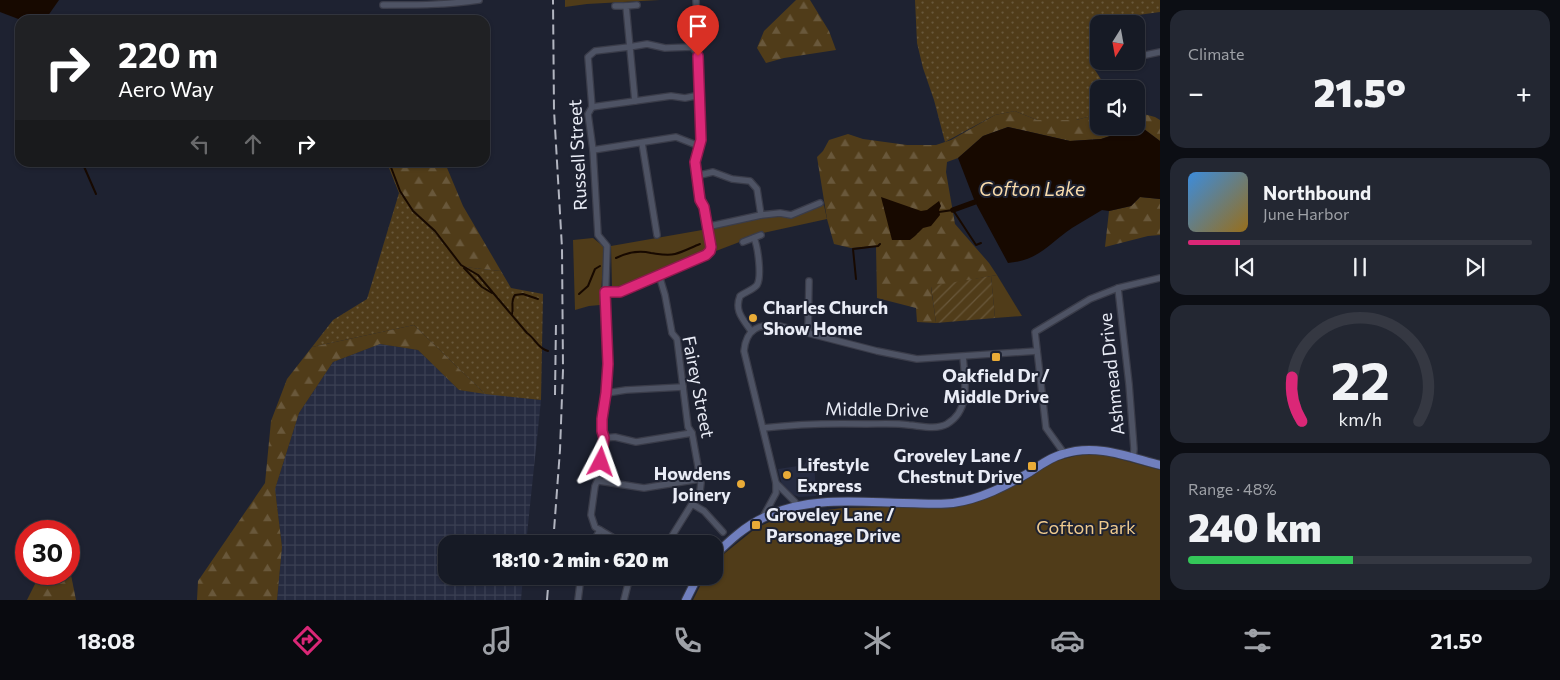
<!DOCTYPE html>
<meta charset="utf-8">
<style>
body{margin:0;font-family:Commissioner,sans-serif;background:#232732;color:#f1f3f6;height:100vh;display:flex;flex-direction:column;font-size:19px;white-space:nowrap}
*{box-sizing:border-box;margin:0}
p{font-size:16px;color:#9ea1a7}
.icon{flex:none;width:28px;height:28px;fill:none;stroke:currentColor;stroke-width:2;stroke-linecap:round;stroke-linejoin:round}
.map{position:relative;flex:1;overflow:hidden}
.sheet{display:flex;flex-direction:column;gap:10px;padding:10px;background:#0c0e14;width:400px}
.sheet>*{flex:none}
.banner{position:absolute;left:15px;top:15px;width:475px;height:152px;border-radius:15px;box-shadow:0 1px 4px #0004,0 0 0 1px #353842;background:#202124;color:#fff;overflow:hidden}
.needle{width:32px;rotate:191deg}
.buttons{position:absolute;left:1090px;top:15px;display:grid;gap:10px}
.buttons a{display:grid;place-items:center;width:55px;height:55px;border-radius:10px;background:#161a25;box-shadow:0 1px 4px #0004,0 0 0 1px #353842;font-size:25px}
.speed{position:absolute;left:15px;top:520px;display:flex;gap:10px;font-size:25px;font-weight:700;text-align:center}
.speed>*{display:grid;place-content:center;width:65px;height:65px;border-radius:50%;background:#161a25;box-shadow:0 1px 4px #0004,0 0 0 1px #353842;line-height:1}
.speed .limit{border:8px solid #d22;background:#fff;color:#111}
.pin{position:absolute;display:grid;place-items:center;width:42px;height:42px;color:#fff;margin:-51px -21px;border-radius:50% 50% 50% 0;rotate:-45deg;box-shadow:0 0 5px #0007}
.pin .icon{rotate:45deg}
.me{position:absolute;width:55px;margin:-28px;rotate:4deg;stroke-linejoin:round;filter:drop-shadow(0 0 4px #0008)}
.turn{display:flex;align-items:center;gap:18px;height:105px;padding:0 20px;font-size:22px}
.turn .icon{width:65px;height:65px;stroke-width:2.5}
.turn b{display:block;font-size:35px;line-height:42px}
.lanes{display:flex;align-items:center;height:48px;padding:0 20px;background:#0003;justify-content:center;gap:25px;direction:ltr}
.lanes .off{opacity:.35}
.big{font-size:38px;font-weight:800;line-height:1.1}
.sheet .tile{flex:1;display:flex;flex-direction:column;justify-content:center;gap:8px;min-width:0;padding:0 18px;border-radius:15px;background:#232732}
.sheet .dial{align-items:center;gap:0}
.dial svg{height:130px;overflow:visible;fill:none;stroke:#353842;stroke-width:7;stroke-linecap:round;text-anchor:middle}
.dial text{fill:#f1f3f6;stroke:none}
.song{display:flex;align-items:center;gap:15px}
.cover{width:60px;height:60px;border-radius:8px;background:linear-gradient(135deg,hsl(210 70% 55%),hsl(40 70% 35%))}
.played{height:5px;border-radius:2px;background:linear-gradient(90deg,#db2777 15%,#353842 15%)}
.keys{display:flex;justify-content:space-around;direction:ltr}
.heat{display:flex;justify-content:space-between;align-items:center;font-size:28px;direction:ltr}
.charge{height:8px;border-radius:4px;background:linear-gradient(90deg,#34c759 48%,#353842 0)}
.trip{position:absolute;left:438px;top:535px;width:285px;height:50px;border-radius:15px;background:#161a25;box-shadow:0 1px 4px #0004,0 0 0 1px #353842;font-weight:800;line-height:50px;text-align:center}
.tab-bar{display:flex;height:80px;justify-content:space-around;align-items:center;background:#090a0f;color:#9ea1a7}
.tab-bar .icon{width:35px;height:35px}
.tab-bar .selected{color:#db2777}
.tab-bar b{font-size:22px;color:#f1f3f6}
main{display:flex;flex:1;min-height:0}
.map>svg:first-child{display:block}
</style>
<main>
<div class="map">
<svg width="1160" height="600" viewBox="0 0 1160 600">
<defs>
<pattern id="industrial-grid" width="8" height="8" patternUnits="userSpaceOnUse" patternTransform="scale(1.25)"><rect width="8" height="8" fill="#262b40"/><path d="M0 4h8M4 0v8" fill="none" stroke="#3b4053"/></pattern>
<pattern id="grass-dots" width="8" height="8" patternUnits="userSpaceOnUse" patternTransform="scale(1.25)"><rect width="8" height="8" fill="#503c19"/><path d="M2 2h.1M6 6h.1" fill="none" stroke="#69583b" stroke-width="1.8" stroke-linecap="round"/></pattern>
<pattern id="forest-firs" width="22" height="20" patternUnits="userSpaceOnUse" patternTransform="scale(1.25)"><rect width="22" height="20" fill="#503c19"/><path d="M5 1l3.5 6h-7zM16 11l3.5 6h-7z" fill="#69583b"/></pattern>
<pattern id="garden-furrows" width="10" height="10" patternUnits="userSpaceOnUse" patternTransform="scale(1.25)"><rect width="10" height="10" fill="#503c19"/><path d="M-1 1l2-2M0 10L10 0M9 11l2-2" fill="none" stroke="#69583b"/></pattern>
</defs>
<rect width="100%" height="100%" fill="#1e2231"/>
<polygon fill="#262b40" points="806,457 814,458 816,496 799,497 791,494 782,485 778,469 804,465 806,462"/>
<polygon fill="url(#industrial-grid)" points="380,344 418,350 459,390 541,400 526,544 446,544 446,576 523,576 521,600 277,600 282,547 275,489 299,413 333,362"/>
<g fill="url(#grass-dots)">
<polygon points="915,0 1160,0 1160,12 1094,21 1095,70 1104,84 1105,89 1099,89 1099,114 1076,120 1037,120 1015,111 995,115 945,142 934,100 923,68 917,43"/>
<polygon points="399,193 464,267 501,271 511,288 543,294 541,400 485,394 414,325 312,347 333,320 367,299"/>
</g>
<g fill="url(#forest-firs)">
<polygon points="796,0 810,0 829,31 836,50 784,58 766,63 757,48 764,31"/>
<polygon points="1015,111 1037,120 1076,120 1099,114 1099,126 1136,126 1136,112 1155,117 1160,120 1160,141 1140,126 1101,139 1070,141 1008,127 983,136 958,158 947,162 946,172 955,224 989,263 997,275 931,287 936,323 917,322 916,308 877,298 876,246 851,248 834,244 827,219 817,157 823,151 829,140 848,134 863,139 907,145 936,145 951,140 995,115"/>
<polygon points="387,163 445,163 463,206 501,271 464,267 399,193"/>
<polygon points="1140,197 1160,199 1160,235 1148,236 1105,247 1109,211 1131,206"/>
<polygon points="414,325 485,394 459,390 418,350 380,344 333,362 299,413 275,489 282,547 277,600 197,600 198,581 265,483 271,421 287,379 312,347"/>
<polygon points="40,574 66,574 71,575 76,600 27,600"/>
</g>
<g fill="#503c19">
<polygon points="565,0 660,0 587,4 565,7"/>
<polygon points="824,205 827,219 763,233 716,251 717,246 711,227 776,216 791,218"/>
<polygon points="702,230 707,246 704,252 621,288 614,288 612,286 611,246"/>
<polygon points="593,238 603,246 603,266 600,305 589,306 575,310 573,240"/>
<polygon points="997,275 1022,316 995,318 991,276"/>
<polygon points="1097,453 1160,470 1160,600 693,600 705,576 714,576 715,561 756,528 783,516 842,508 947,506 1009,487 1052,462 1075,456"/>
</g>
<polygon fill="url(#garden-furrows)" points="991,276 995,318 936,323 931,286"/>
<g fill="#170900">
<polygon points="0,0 59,0 45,20 21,20 0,12"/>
<path d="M1140 126 1160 141V199L1140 197 1131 206 1109 211 1102 210C1092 216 1082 222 1072 228 1048 244 1040 260 1008 263L975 202 958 158 983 136 1008 127 1070 141 1101 139Z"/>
<polygon points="881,197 921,211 927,210 939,201 941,206 939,210 940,215 931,226 923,228 915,236 910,240 892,240"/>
</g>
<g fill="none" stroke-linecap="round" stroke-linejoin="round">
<g stroke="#170900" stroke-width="2">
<polyline points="322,18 322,20"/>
<polyline points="82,162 96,194"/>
<path d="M389 162 400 191 413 211 435 231 461 265 478 275 527 333C536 339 537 348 548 351"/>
<polyline points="939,212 953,210 976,245 981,243"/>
<path d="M616 258C626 253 639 250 651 253 659 254 667 256 675 254 683 252 692 247 700 244"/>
<polyline points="464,268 482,287 492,293"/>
<polyline points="856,279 853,249 878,246 880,244"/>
<polyline points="579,294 588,286 595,269 600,266"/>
<path d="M512 314C514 308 510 301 515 295L523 294 538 299"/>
</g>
<polyline stroke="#170900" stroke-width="5.5" points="953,210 975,202"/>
<g stroke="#3a3c49" stroke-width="8">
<g id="minor">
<path d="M383 5C415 5 447 5 479 0"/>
<polyline points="615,6 626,6"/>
<polyline points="692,47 698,43 696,1"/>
<polyline points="1136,57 1160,52"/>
<polyline points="635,101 626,6 637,5"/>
<polyline points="592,107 671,96 685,98 700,95"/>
<polyline points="642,143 657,235"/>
<polyline points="593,150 676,137 699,146"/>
<polyline points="696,176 713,172 732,179 750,181 757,189 761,215 780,213 791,215 820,203"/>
<polyline points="743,242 761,235"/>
<polyline points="659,275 665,295 672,333 677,339 688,427 692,433 701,483 700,491 667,544"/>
<polyline points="1118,288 1129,384 1134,449 1133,458"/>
<path d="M605 292 620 293 706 255C714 247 709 237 706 227L761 215"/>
<path d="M751 331C743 319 734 311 740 296 745 292 753 290 757 285 762 277 758 247 754 238"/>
<polyline points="808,332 809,281"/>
<polyline points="607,393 626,390 683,387"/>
<path d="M763 428C797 424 832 423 867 424 881 424 895 423 909 425 921 426 936 430 947 424 971 410 965 380 963 357"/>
<polyline points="604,438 615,437 636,442 692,433"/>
<polyline points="1064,453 1046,428 1035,332 1090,299 1118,288 1160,278"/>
<polyline points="599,481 644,488 700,479"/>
<polyline points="776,483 795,502 796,506"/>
<polyline points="692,504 704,511 723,532"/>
<path d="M763 517 776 493V483L744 351C746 329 759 323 780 326L877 351 917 359 1037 351"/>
<polyline points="592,544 600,530"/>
<polyline points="624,544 595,527 591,515 595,486 599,477 603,446 601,431 603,407 607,393 608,364 605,308 607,246 598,235 593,150 588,114 592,107 588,57 595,51 629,47 647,44 665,48 692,47 697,53 701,140 695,162 697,183 700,200 704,207 706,227"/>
<polyline points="678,576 693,585"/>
<polyline points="578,600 581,576"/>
<polyline points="624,600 630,576"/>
</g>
</g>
<g stroke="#3a3c49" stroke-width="10">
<g id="major">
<path d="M714 556C729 541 745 526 765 517 808 496 857 502 903 503 920 503 937 505 953 503 981 499 1006 486 1030 472 1040 465 1051 457 1063 454 1096 443 1129 457 1160 465"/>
<polyline points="686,600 698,576"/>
</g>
</g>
<use href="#minor" stroke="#4e5364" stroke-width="5.5"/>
<use href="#major" stroke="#707fbe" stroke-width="8"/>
<g stroke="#b2b5c0" stroke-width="2" stroke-dasharray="10 5" stroke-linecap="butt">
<polyline points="555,395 556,322"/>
<polyline points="553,544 560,450 563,370 562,248 554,110 553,0"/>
<polyline points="547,600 549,576"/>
</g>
</g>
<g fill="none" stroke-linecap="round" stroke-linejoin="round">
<g stroke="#8e194d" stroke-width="12">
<polyline id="route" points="601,462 604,438 602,431 602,419 606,393 608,364 605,292 620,292 706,255 710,251 711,247 704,207 700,200 695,162 701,140 698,56"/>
</g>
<use href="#route" stroke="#db2777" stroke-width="9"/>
</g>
<g fill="#e9ab37" stroke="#1e2231" stroke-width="2">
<circle cx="753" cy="318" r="5"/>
<rect x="991" y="352" width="10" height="10" rx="2.5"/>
<rect x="1027" y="461" width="10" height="10" rx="2.5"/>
<circle cx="787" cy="475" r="5"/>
<circle cx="741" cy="484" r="5"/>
<rect x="751" y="520" width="10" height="10" rx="2.5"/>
</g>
<g text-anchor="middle" stroke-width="4" stroke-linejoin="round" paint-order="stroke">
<g font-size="18" fill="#e9ecf6" stroke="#1e2231">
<text transform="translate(578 155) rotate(-93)" y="6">Russell Street</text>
<text transform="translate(1112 374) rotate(-96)" y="6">Ashmead Drive</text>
<text transform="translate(698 387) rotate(79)" y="6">Fairey Street</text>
<text transform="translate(877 410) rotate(1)" y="6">Middle Drive</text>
</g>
<g font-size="18" font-weight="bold" fill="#e9ecf6" stroke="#1e2231" text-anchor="start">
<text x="763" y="314">Charles Church<tspan x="763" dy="21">Show Home</tspan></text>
<text x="996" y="382" text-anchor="middle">Oakfield Dr /<tspan x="996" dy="21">Middle Drive</tspan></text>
<text x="1022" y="462" text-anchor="end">Groveley Lane /<tspan x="1022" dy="21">Chestnut Drive</tspan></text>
<text x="797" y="471">Lifestyle<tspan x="797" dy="21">Express</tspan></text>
<text x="731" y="480" text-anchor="end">Howdens<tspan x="731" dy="21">Joinery</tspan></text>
<text x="766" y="521">Groveley Lane /<tspan x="766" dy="21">Parsonage Drive</tspan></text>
</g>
<g font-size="18" fill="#efca8e" stroke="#1e2231">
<text x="1086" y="534">Cofton Park</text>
</g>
<g font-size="19" font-style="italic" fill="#f9dbab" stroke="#1e2231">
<text x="1032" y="196">Cofton Lake</text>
</g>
</g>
</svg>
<div class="buttons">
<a><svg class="needle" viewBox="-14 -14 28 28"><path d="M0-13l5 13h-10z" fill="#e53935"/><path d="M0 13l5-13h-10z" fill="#9ea1a7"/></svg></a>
<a><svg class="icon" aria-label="sound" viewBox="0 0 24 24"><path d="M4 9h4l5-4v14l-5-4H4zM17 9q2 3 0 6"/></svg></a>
</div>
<div class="speed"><div class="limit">30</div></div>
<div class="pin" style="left:698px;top:56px;background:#d93025"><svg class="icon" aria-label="arrive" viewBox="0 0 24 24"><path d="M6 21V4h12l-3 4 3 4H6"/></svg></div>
<svg class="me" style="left:601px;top:462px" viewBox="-20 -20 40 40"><path d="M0-17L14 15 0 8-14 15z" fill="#db2777" stroke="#fff" stroke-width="4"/></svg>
<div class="trip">18:10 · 2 min · 620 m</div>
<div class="banner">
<div class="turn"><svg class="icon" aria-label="right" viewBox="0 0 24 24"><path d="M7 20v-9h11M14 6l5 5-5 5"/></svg><div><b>220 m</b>Aero Way</div></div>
<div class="lanes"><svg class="icon off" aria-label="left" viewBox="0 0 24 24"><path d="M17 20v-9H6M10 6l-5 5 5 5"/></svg><svg class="icon off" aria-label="ahead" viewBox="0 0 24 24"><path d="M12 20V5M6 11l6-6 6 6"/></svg><svg class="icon" aria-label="right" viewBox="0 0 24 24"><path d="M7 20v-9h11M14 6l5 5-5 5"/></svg></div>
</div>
</div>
<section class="sheet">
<div class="tile"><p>Climate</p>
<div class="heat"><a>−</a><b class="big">21.5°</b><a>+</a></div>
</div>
<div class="tile">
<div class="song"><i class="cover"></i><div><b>Northbound</b><p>June Harbor</p></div></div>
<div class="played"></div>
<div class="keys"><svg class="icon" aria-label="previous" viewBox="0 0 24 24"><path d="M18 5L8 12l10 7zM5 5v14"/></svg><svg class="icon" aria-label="pause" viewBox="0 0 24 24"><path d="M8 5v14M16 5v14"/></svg><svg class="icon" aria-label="next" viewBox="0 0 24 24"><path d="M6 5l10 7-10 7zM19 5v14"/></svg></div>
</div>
<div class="tile dial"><svg viewBox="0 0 100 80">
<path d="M14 69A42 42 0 1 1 86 69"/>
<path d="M14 69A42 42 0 0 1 8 42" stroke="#db2777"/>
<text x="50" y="56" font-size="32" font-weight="700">22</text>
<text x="50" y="72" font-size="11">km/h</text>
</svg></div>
<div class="tile"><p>Range · 48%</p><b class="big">240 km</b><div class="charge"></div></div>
</section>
</main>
<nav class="tab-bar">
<b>18:08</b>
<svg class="icon selected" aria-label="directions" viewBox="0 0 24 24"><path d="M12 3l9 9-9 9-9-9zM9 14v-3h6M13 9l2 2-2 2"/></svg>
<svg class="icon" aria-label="music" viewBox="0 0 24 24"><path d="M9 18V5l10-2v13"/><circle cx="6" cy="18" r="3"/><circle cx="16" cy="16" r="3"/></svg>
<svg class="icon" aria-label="phone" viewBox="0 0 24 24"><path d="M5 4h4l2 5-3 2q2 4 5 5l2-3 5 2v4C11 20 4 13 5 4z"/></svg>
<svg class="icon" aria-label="climate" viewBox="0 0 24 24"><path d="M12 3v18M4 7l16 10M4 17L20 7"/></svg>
<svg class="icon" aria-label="car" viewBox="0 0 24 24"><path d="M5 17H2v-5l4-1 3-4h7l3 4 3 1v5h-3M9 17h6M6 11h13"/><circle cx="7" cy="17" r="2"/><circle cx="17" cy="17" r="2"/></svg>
<svg class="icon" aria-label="filters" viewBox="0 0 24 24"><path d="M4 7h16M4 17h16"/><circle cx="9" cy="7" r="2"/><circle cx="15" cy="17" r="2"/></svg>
<b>21.5°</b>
</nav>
